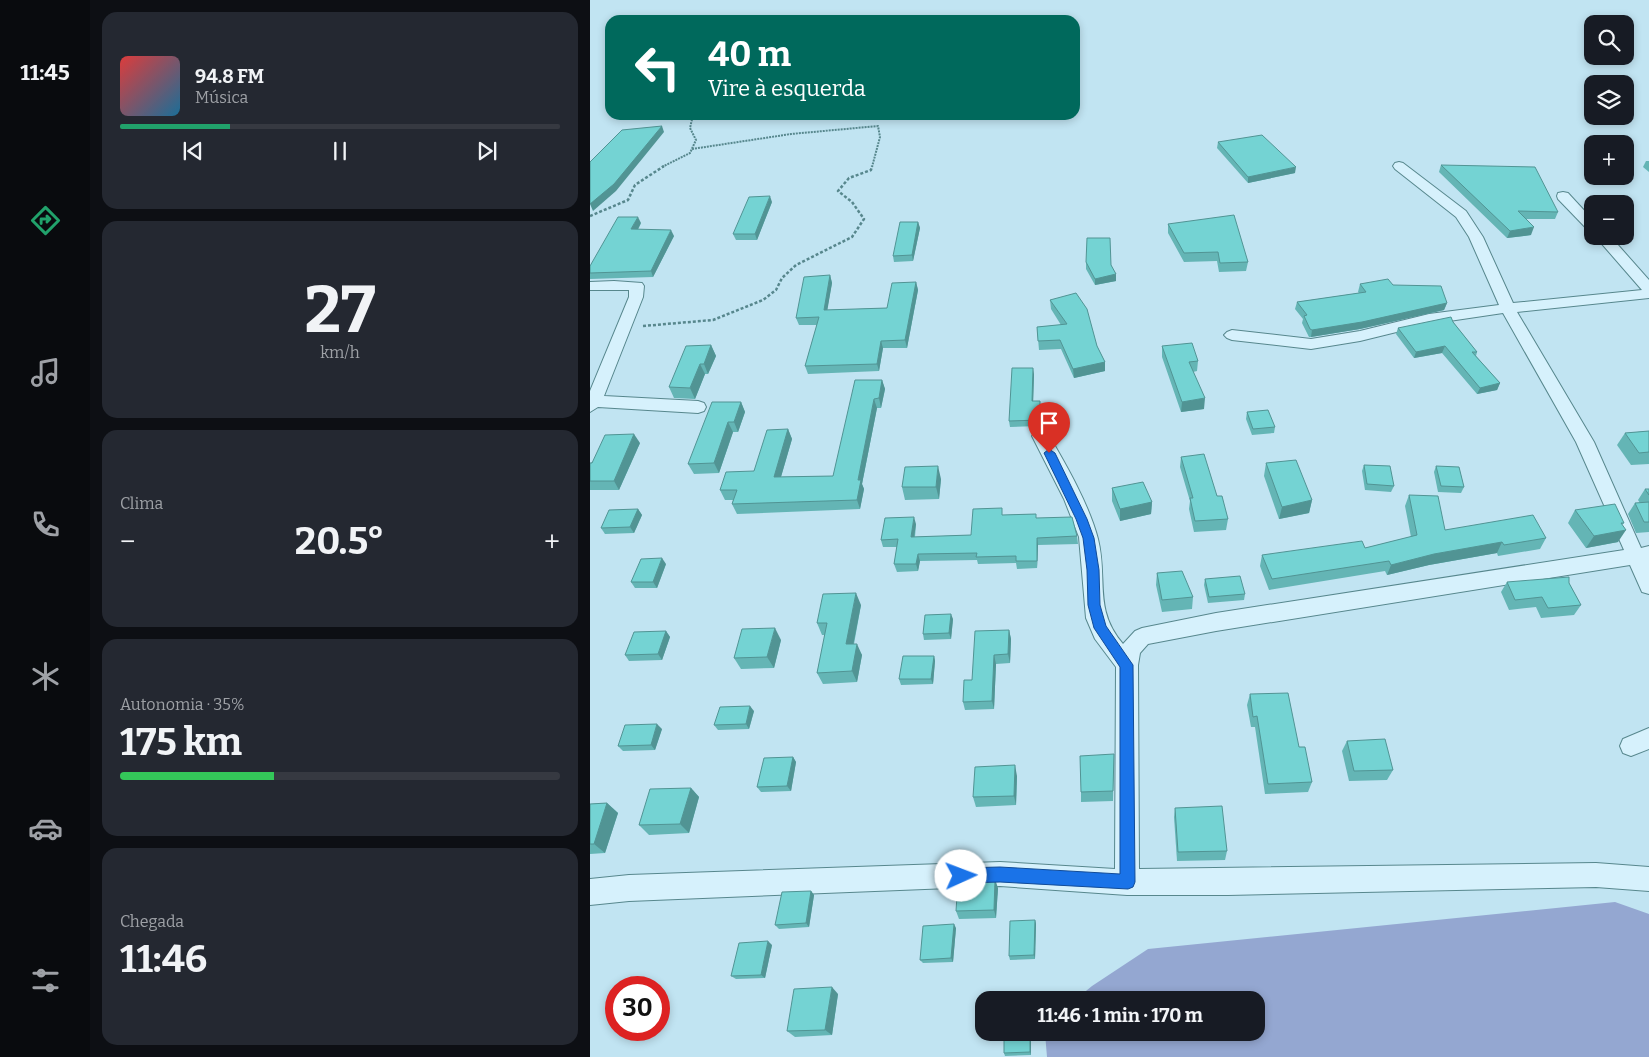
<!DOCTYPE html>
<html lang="pt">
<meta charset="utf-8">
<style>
body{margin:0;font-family:Bitter,serif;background:#242831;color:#f1f3f6;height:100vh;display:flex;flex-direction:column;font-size:19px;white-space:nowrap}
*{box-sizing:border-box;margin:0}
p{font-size:16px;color:#9ea1a6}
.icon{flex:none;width:28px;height:28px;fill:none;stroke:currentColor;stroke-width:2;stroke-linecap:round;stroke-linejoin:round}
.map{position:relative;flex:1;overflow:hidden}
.sheet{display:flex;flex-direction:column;gap:12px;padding:12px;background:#0d0f14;width:500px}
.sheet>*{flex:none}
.guide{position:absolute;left:15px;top:15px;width:475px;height:105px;border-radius:15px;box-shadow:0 2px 8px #0003;background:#00695c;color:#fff;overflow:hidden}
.buttons{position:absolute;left:994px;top:15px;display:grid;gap:10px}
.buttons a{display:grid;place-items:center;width:50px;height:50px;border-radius:10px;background:#171b24;box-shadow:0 2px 8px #0003;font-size:25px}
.speed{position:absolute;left:15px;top:976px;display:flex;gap:10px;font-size:25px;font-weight:700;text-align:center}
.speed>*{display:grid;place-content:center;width:65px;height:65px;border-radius:50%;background:#171b24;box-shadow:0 2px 8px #0003;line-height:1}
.speed .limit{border:8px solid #d22;background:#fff;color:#111}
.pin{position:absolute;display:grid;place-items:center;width:42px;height:42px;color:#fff;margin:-51px -21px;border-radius:50% 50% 50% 0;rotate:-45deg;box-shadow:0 0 5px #0007}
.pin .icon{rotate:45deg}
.me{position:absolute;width:55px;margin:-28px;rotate:88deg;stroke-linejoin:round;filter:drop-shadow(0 0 4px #0008)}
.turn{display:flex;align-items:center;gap:18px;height:105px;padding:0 20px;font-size:22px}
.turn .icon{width:65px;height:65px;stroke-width:2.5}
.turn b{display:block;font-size:35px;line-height:42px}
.big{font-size:38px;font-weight:700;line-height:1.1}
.sheet .widget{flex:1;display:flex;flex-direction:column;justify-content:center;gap:8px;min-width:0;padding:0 18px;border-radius:15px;background:#242831}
.sheet .dial{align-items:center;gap:0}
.dial b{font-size:65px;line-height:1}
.song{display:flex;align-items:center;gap:15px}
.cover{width:60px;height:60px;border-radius:8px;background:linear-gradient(135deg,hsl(0 70% 55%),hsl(200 70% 35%))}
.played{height:5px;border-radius:2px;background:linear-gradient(90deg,#21a26b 25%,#363941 25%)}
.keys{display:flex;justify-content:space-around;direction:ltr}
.heat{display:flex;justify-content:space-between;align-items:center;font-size:28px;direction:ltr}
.charge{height:8px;border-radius:4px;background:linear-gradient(90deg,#34c759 35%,#363941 0)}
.trip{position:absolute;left:385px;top:991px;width:290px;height:50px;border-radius:15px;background:#171b24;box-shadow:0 2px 8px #0003;font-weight:700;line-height:50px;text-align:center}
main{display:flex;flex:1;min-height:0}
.tabs{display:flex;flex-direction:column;width:90px;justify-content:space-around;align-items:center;background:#090b0e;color:#9ea1a6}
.tabs .icon{width:35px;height:35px}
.tabs .on{color:#21a26b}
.tabs b{font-size:22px;color:#f1f3f6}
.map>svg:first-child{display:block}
</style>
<main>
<nav class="tabs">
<b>11:45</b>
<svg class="icon on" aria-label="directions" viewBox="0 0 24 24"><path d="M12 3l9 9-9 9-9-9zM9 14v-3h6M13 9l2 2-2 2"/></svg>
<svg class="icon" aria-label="music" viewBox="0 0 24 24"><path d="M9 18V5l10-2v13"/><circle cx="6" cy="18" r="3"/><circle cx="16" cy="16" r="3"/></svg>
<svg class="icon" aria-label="phone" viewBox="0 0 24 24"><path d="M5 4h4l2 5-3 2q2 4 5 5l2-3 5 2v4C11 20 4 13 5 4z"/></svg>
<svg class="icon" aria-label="climate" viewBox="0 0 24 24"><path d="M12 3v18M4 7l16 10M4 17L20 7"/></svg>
<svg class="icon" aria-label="car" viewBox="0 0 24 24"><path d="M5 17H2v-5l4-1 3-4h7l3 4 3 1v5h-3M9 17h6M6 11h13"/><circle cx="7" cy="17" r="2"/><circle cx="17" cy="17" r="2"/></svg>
<svg class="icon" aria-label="filters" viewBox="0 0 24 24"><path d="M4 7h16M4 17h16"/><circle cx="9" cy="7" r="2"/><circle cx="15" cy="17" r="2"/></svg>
</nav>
<section class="sheet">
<div class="widget">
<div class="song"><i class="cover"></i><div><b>94.8 FM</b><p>Música</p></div></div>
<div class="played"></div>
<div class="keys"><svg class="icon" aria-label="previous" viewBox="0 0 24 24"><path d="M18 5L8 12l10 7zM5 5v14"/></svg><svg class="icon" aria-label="pause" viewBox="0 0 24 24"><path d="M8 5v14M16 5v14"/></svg><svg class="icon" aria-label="next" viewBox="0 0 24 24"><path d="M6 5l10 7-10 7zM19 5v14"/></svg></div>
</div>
<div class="widget dial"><b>27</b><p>km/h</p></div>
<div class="widget"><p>Clima</p>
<div class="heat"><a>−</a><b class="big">20.5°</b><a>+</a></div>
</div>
<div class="widget"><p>Autonomia · 35%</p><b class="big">175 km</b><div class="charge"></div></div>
<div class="widget"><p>Chegada</p><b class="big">11:46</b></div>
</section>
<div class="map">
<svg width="1059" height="1057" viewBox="0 0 1059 1057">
<rect width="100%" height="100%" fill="#c1e4f2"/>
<polygon fill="#94a7d1" points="1025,902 1059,914 1059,1057 457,1057 455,1033 666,1032 666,1000 485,1000 502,986 558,949"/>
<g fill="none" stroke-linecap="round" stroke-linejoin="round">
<g stroke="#57878d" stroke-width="2">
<g id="minor">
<path d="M809 162 813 163 876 211 893 237 923 303 1052 290 1005 236H1020L1059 280V298L927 312 1004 442 1051 548 1059 546V594L1052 592 1040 565 626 631 558 644 550 653 548 665 549 869 1006 863 1059 867V891L1006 887 638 895H537L410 886 39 901 0 905V879L39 875 410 862 525 869 526 667 505 639 496 618 489 537 474 499 442 436 445 432 451 430 457 432C475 463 499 504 508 539 518 579 503 609 533 644L545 631 552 628 626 613 1034 550 986 442 913 313 839 324 770 341 721 349 642 340 637 338 634 335 637 332 642 330 721 339 770 331 839 314 909 305 879 237 866 217 805 169 803 166 805 163Z"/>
<polygon points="973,192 978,193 1002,219 1002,230 997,229 968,199 967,196 968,193"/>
<polygon points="24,281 52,283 54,286 53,297 14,396 108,401 114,403 116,407 114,411 108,413 8,407 0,412 0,391 39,297 39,290 0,290 0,282"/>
<polygon points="1059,728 1059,749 1041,756 1033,753 1030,746 1033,739"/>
</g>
</g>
<g stroke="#57878d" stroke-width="2" stroke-dasharray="2 1" stroke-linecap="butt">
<polyline points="102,149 201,134 288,126 290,137 282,167"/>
<polyline points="72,167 100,153 106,140 100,128 103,115"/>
</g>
<g stroke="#57878d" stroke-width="2.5" stroke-dasharray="3 2" stroke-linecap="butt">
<polyline points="0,216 38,200 45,185 74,166"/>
<polyline points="53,326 123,320 173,300 186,290 192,278 206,265 262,237 274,219 262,202 248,191 259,178 281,170 282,166"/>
</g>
<use href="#minor" fill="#d6f1fc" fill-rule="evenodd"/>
</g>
<g fill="#64b5b5">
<polygon points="628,142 705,173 658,183 627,148"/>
<polygon points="1056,161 1059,161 1059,172 1053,167"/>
<polygon points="851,165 968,212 965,219 935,219 941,235 917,238 849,172"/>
<polygon points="182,202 167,240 146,240 143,234"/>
<polygon points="328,222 330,228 323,261 304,262 303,256"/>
<polygon points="51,223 48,230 84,236 63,277 0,279 0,266"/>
<polygon points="578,224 658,262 656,271 629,272 627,261 594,262 578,233"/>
<polygon points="496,262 521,265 526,281 505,285 496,269"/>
<polygon points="240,275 242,283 237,310 297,308 326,282 328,290 317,348 293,348 289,371 218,374 215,366 227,325 209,325 206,318"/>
<polygon points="770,284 803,285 857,303 854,310 770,329 721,337 719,337 712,323 713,319 705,309 707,302 769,293 768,292"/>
<polygon points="460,300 507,346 515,362 515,371 484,378 471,349 449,350 447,327 471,325 461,309"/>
<polygon points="863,322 887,352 886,356 910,383 907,390 887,394 852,353 824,358 806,334 808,328"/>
<polygon points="121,345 126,356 118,374 115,374 105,399 84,398 79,387"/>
<polygon points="572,346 608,361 607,371 603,372 614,409 591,412 572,357"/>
<polygon points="444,374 443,401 450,401 450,426 420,427 419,421"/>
<polygon points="292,380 295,389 291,408 287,408 272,484 274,489 270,509 147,514 142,504 143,500 135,500 130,490 164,471 198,429 202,439 191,477 243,476"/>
<polygon points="151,402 155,412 148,432 143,432 129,473 104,474 98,464"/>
<polygon points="657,412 685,427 684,433 662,435 656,419"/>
<polygon points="1059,431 1059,464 1041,465 1027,445 1035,433"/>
<polygon points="50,443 29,490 0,490 0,463"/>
<polygon points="591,457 627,496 638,519 636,530 604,532 599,509 600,501 590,467"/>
<polygon points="676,463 722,500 719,513 689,519 674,476"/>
<polygon points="774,465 804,486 801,492 775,490 772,471"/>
<polygon points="846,466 874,487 871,493 848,492 844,472"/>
<polygon points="351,479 349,499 315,500 312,487"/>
<polygon points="522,488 562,502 561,514 530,521 522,501"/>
<polygon points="1055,489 1059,489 1059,532 1046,533 1038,514 1045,503 1050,503 1048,500"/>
<polygon points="819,495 855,530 956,538 950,549 908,556 907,553 839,565 797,575 795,571 679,590 670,566 672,555 775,548 821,537 815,506"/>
<polygon points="48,509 52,515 44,533 15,534 11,528"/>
<polygon points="985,510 1034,523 1032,525 1028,542 996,548 978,523"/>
<polygon points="446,514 446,518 487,536 488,544 448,545 447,568 427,569 426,563 388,564 387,560 330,561 328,571 307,572 304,564 307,547 293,547 291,540 326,524 325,537 381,535 413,515"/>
<polygon points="76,564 67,588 45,588 41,582"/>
<polygon points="567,573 603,597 602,609 572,612 566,585"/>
<polygon points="615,579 655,594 654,600 618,603 614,585"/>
<polygon points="917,582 979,583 991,605 984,615 951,618 946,607 919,610 911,592"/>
<polygon points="271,605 264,644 272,655 267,682 233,684 227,673 235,635 232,635 227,623"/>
<polygon points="363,619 361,639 334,640 333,634"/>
<polygon points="419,630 421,639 420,663 406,664 404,709 375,710 373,702 382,680"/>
<polygon points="76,631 80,637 72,660 39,661 35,655"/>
<polygon points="191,640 184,668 151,669 144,658"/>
<polygon points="344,656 345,661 343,684 311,685 309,679"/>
<polygon points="660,694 709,747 722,782 718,792 675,794 665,727 661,727 657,705"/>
<polygon points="164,711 159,729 128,730 124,725"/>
<polygon points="72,729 65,750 33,751 28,746"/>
<polygon points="757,741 803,770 797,780 759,781 752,751"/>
<polygon points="524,754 523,801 491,802 491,792"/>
<polygon points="203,757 206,762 201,791 171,792 167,787"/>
<polygon points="427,776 426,805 386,807 383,797"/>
<polygon points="101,788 109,797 99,833 59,835 49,825"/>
<polygon points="17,803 28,813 15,853 0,854 0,804"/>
<polygon points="585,808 637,851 635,860 587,861 584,817"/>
<polygon points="408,888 406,918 369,919 366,911"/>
<polygon points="221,891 224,895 219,927 189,929 185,925"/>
<polygon points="445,920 446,924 445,959 420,960 419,956"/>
<polygon points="366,928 363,962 333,963 330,960"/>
<polygon points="182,945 175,978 146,979 141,976"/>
<polygon points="248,994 242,1035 205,1037 197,1031"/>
<polygon points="441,1032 441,1055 415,1056 414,1053"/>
</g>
<g fill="#519494">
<polygon points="72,126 74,132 26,191 3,211 0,204"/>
<polygon points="706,167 705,173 658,183 658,177"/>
<polygon points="180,196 182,202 167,240 165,234"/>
<polygon points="48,217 51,223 44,236 41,229"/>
<polygon points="328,222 330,228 323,261 322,255"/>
<polygon points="944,227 941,235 917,238 920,231"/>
<polygon points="81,230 84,236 63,277 61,271"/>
<polygon points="526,274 526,281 505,285 505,279"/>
<polygon points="240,275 242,283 236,318 234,310"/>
<polygon points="326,282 328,290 317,348 315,340"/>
<polygon points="857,303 854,310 770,329 721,337 722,330"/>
<polygon points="291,341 293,348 289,371 287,364"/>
<polygon points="121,345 126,356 118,374 114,364"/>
<polygon points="855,346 852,353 824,358 826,352"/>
<polygon points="515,362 515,371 484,378 483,369"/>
<polygon points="110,364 115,374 105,399 100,388"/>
<polygon points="443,368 444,374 443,407 442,401"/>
<polygon points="292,380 295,389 291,408 289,398"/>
<polygon points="910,383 907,390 887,394 890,388"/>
<polygon points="615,398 614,409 591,412 592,402"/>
<polygon points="284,399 287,408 272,484 274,489 270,509 267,500 268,480"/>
<polygon points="151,402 155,412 148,432 144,422"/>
<polygon points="138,422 143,432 129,473 124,463"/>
<polygon points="198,429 202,439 188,487 184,477"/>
<polygon points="44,434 50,443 29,490 24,481"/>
<polygon points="348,466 351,479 349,499 346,487"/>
<polygon points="722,500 719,513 689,519 692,507"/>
<polygon points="562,502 561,514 530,521 530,509"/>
<polygon points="48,509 52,515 44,533 40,527"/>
<polygon points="324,517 326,524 323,544 321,537"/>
<polygon points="1036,530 1028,542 996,548 1004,536"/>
<polygon points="447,538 448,545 447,568"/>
<polygon points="912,542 907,553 839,565 797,575 801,565 844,554"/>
<polygon points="328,554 330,561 328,571 326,564"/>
<polygon points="72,558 76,564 67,588 63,582"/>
<polygon points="266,593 271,605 261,656 256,644"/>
<polygon points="361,614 363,619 361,639 359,633"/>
<polygon points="185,628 191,640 184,668 177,657"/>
<polygon points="419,630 421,639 420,663 418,654"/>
<polygon points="76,631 80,637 72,660 68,654"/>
<polygon points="267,644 272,655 267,682 262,671"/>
<polygon points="404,655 406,664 404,709 402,701"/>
<polygon points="344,656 345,661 343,684 341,679"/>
<polygon points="160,706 164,711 159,729 156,724"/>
<polygon points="67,724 72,729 65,750 61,745"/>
<polygon points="203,757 206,762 201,791 197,786"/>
<polygon points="425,765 427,776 426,805 424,796"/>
<polygon points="101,788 109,797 99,833 90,824"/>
<polygon points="17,803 28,813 15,853 4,844"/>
<polygon points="405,879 408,888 406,918 404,910"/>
<polygon points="221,891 224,895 219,927 216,923"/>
<polygon points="445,920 446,924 445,959 444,955"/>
<polygon points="364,924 366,928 363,962 361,958"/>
<polygon points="178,941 182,945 175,978 171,975"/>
<polygon points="242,987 248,994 242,1035 235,1030"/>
<polygon points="440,1032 441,1032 441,1055 440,1052"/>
</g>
<g fill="#74d3d3" stroke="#519494">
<polygon points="72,126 24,184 0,204 0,162 32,130"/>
<polygon points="672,135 706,167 658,177 628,142"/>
<polygon points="851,165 945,167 968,212 928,211 944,227 920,231"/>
<polygon points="180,196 165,234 143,234 159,197"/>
<polygon points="644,215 658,262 630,263 628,252 594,253 578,224"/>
<polygon points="28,217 48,217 41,229 81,230 61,271 0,273 0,266"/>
<polygon points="310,222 328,222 322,255 303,256"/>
<polygon points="497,238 520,238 521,265 526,274 505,279 496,262"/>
<polygon points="240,275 234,310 297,308 302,283 326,282 315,340 291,341 287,364 215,366 229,317 206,318 214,277"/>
<polygon points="798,279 803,285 851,286 857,303 772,322 722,330 720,329 714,316 717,315 707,302 776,292 770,284"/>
<polygon points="486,293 497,309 507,346 515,362 483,369 470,340 448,341 447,327 477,324 460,300"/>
<polygon points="861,317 863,322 887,352 882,352 910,383 890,388 855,346 826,352 808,328"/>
<polygon points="602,343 608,361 599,362 615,398 592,402 572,346"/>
<polygon points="121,345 114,364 110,364 100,388 79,387 96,346"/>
<polygon points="422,368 443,368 442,401 450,401 450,420 419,421"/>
<polygon points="265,380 292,380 289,398 284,399 268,480 271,480 267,500 142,504 147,490 130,490 136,472 164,471 177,430 198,429 184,477 243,476"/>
<polygon points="122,402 151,402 144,422 138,422 124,463 98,464"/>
<polygon points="678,410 685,427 663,429 657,412"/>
<polygon points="1059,431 1059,452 1049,453 1035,433"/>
<polygon points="44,434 24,481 0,481 0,463 2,463 15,435"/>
<polygon points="614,454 627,496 632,496 638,519 605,521 600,498 603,498 591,457"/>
<polygon points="706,460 722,500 692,507 676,463"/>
<polygon points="774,465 800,466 804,486 777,484"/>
<polygon points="348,466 346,487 312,487 315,467"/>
<polygon points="846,466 869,467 874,487 851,486"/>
<polygon points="553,482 562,502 530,509 522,488"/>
<polygon points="1055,489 1059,489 1059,495"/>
<polygon points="819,495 848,496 855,530 943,515 956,538 914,545 912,542 844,554 801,565 799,561 682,579 672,555 772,541 775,548 827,535"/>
<polygon points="1059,502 1059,522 1054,522 1045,503"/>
<polygon points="1025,504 1034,523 1031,523 1036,530 1004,536 985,510"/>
<polygon points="412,508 412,515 446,514 446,518 482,517 487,536 447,538 447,561 426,561 426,556 386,557 387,553 328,554 326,564 304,564 308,539 291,540 295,518 324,517 321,537 381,535 383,509"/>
<polygon points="48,509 40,527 11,528 19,510"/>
<polygon points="72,558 63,582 41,582 51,559"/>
<polygon points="592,571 603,597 572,600 567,573"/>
<polygon points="650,576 655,594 619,597 615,579"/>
<polygon points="979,577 979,583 991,605 958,608 952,597 925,600 917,582"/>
<polygon points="266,593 256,644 267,644 262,671 227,673 237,623 227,623 233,594"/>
<polygon points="361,614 359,633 333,634 335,615"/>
<polygon points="185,628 177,657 144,658 152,629"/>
<polygon points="419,630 418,654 404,655 402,701 373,702 374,680 382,680 385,631"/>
<polygon points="76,631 68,654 35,655 44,632"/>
<polygon points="313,656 344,656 341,679 309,679"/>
<polygon points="698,693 709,747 715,747 722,782 678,784 667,716 663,717 660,694"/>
<polygon points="160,706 156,724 124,725 130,707"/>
<polygon points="67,724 61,745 28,746 35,725"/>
<polygon points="795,739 803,770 764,771 757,741"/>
<polygon points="524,754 523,791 491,792 490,756"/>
<polygon points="203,757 197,786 167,787 174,758"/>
<polygon points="425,765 424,796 383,797 385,767"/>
<polygon points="101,788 90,824 49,825 60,789"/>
<polygon points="17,803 4,844 0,844 0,804"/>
<polygon points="632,806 637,851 588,852 585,808"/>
<polygon points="405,879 404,910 366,911 368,881"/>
<polygon points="221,891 216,923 185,925 192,892"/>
<polygon points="445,920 444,955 419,956 420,921"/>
<polygon points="364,924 361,958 330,960 333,926"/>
<polygon points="178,941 171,975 141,976 149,943"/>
<polygon points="242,987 235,1030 197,1031 204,989"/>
<polygon points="414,1032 440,1032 440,1052 414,1053"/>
</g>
<polygon fill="#1a73e8" stroke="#114b97" points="459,449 465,453 497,519 504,538 509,570 510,605 516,626 543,665 545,882 543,887 538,889 410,882 371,883 365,881 363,876 365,870 371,868 410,867 530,874 530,667 504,628 498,605 497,570 493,538 486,519 454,453"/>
</svg>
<div class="buttons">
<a><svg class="icon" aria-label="search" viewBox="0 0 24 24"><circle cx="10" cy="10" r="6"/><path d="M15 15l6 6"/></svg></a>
<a><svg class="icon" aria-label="layers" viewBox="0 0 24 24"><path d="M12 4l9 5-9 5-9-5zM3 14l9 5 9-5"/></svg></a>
<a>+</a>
<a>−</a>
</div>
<div class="speed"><div class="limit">30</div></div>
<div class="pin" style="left:459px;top:453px;background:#d93025"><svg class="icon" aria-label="arrive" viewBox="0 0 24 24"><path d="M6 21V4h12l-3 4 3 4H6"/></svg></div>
<svg class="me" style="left:371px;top:876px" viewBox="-20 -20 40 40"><circle r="19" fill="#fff"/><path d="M0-13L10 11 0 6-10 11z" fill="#1a73e8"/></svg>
<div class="trip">11:46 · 1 min · 170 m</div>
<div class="guide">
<div class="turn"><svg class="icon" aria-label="left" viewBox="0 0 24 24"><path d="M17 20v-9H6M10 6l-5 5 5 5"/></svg><div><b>40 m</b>Vire à esquerda</div></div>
</div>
</div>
</main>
